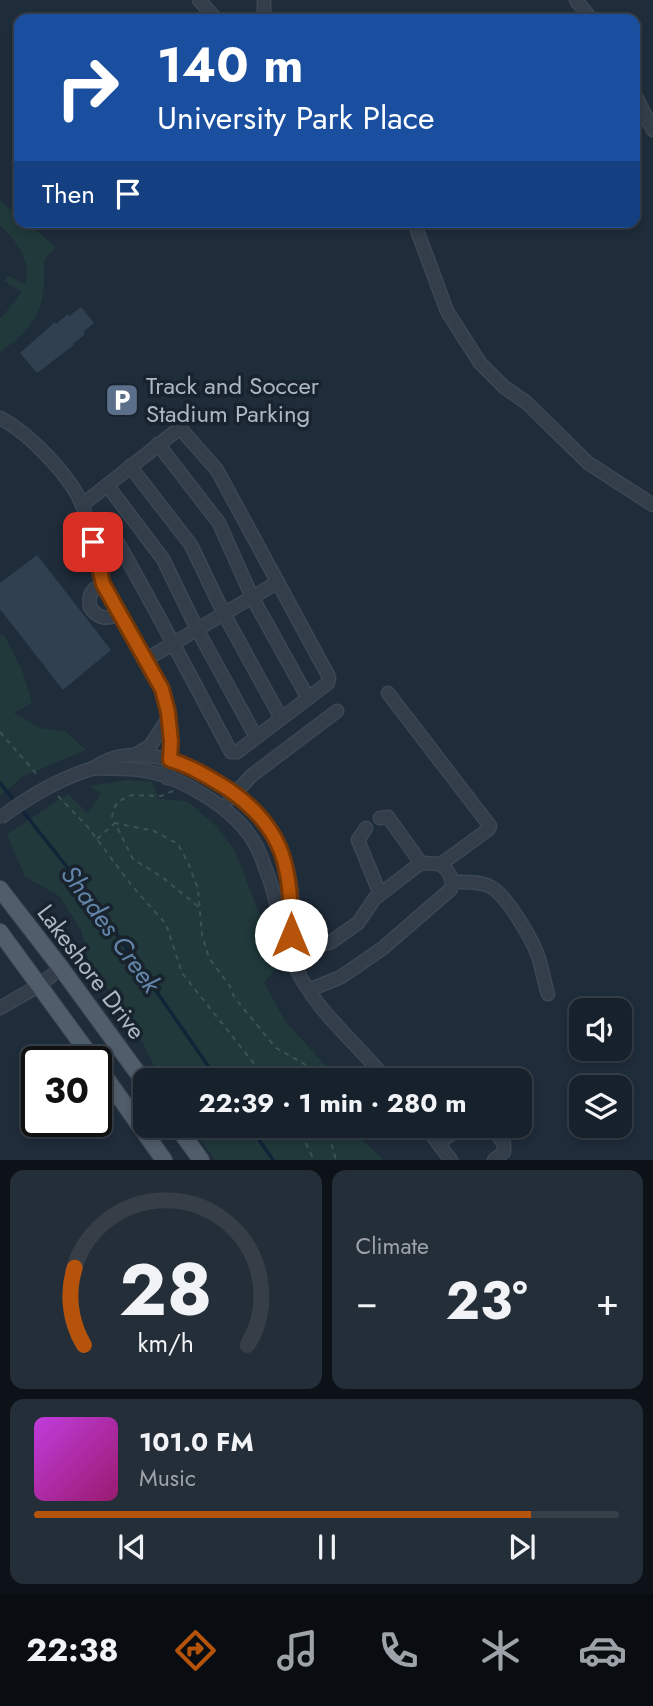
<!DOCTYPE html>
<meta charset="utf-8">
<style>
body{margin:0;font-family:Jost,sans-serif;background:#242e38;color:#f1f3f6;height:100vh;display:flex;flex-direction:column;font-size:26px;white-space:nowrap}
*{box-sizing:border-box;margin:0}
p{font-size:23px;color:#9ea3a9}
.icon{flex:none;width:38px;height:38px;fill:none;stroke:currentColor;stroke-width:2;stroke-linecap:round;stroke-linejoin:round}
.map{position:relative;height:1160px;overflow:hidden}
.details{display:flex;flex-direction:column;gap:10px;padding:10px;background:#0d1218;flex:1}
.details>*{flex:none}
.hud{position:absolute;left:14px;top:14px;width:626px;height:214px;border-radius:14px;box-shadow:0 4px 10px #0003,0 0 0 2px #363e48;background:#1a4fa0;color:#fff;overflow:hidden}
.tools{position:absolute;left:569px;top:998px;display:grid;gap:14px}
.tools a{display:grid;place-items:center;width:63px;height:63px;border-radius:14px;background:#17212c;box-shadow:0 4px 10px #0003,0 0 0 2px #363e48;font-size:35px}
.speed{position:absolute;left:21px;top:1046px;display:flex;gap:14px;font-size:35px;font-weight:700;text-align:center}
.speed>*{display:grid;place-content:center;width:91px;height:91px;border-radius:50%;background:#17212c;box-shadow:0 4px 10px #0003,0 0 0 2px #363e48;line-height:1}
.speed .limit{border:4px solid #111;border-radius:10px;background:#fff;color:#111}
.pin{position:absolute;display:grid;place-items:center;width:60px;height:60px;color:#fff;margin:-30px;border-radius:14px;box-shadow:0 4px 10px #0006}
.me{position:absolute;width:77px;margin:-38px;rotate:0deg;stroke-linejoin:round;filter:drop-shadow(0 0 5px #0008)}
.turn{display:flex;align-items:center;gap:24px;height:147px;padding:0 28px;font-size:32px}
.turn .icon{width:91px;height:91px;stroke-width:2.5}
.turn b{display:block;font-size:49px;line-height:60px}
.then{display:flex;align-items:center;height:66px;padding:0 28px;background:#0003;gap:14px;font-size:26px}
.big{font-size:52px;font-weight:700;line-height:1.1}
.details .card{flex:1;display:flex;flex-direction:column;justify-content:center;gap:10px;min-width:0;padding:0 24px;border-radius:14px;background:#242e38}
.details .dial{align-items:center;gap:0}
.dial svg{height:182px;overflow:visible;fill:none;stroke:#363e48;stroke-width:7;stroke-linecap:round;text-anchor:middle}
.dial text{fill:#f1f3f6;stroke:none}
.song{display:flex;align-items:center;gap:21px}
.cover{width:84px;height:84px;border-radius:10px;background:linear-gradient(135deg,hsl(290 70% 55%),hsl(320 70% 35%))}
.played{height:7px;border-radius:4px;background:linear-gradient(90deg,#b45309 85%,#363e48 85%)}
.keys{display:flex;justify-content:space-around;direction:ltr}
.heat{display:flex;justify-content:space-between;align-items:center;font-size:38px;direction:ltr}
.details .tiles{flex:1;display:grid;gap:10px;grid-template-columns:1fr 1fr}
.card:last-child{grid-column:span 2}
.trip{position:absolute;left:133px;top:1068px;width:399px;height:70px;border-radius:14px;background:#17212c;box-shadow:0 4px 10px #0003,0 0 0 2px #363e48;font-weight:700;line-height:70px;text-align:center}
.dock{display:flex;height:112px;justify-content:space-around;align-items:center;background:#090d12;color:#9ea3a9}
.dock .icon{width:49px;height:49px}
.dock .current{color:#b45309}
.dock b{font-size:32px;color:#f1f3f6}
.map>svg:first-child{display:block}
</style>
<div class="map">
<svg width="653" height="1160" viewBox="0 0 653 1160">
<rect width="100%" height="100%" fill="#1f2c3a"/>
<g fill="#21393b">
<path d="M0 201 19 216V222H26L56 247 44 260C47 304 37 328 0 352V319L22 292 4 281 8 275 25 285C32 262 17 240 0 226Z"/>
<polygon points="0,635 5,636 22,670 32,703 14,713 40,728 65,731 86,750 22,777 0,796"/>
<polygon points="126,780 152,782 159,799 187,801 217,827 235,851 279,965 264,983 286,1022 325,1065 343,1080 161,1080 133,1023 94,970 87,956 81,930 59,896 25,877 7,834 68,794 88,813 101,794 89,786"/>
<polygon points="191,1125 361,1125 363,1141 384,1160 215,1160"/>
</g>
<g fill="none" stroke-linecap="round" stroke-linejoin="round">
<g stroke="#122438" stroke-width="3.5">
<polyline points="0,783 16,803"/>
<polyline points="21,809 90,896 218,1080"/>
<polyline points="249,1125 273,1160"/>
</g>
</g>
<g fill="#314051">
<polygon points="81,307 94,323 83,332 85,334 73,344 74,345 37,373 20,353 55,322 56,324 68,314 69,316"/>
<polygon points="37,555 111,650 63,690 0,609 0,583"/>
</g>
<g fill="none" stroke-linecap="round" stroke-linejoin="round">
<g stroke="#3c4754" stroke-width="15">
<g id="minor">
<polyline points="199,0 216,19"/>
<polyline points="264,0 264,19"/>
<polyline points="576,0 591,19"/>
<polyline points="635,95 653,130"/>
<polyline points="414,222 447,311 480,363 504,387 527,403 588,463 653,505"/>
<path d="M0 418C29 433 71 476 83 507 92 532 94 560 104 585 118 621 145 652 161 688 173 715 172 749 167 778"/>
<polyline points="158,444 219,523 252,597 308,698"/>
<polyline points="130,466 191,545 224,614 281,718"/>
<polyline points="107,485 163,559 197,629 256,737"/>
<path d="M82 505 180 428 217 470 329 677 328 683 237 752H231C192 680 155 607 114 536"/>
<path d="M103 584C92 588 88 595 90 607 98 619 107 620 119 614"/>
<polyline points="145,660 278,582"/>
<polyline points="388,693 490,826 489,829 441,864"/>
<polyline points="135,755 150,746 168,719"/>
<path d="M94 768C111 769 130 768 147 771 182 778 233 808 252 839 260 850 264 865 269 878 280 911 284 947 301 978 323 1017 359 1046 387 1080"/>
<path d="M94 768C148 727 251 791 277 841 294 873 295 913 289 947"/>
<polyline points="230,799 251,776 337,711"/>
<polyline points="380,818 388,817 421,863"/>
<polyline points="366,828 358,840 380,894"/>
<path d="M453 882C465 882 480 881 491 887 507 896 532 939 538 956 542 968 544 981 548 994"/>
<path d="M292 955 331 942 358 923 375 898 421 863 441 864C448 872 454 877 451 889L383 948 341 977 309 990"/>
<polyline points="0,1008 40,985 61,968"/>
<polyline points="424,1125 451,1160"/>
<polyline points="491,1125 504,1144 504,1152 494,1160"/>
<polyline points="438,1143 465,1125"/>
</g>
</g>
<g stroke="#3c4754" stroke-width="18">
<g id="major">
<polyline points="0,889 61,968 145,1083"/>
<polyline points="0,932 95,1062"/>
<polyline points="96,1064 164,1160"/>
<polyline points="176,1125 201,1160"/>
</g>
</g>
<g stroke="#3a5353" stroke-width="2" stroke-dasharray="5 5" stroke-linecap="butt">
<polyline points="0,732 39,777"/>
<polyline points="173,791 161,796 132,795 117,802 112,816 115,823 154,831 178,844 189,865 198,889 202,935 209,958 230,986 234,997 276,1048 306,1065 319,1080"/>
<polyline points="58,796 87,826 132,886 166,924 182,973 267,1080"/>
<polyline points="97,839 115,823 133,859 162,877 200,908"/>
<polyline points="317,1074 357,1080"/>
<polyline points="297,1125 314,1160"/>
<polyline points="326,1125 336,1160"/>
<polyline points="406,1125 415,1134"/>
</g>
<use href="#minor" stroke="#333e4a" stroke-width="12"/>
<use href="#major" stroke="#505d6a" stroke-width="16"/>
<g stroke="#3c4754" stroke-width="15" stroke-linecap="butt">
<path id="minor-bridge" d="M0 818C30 796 58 779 94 768"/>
</g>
<use href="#minor-bridge" stroke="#333e4a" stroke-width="12"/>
</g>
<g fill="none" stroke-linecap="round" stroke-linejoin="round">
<g stroke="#753606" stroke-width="18">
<path id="route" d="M93 542 103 584 162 689 168 712 171 741 170 760C191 766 210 778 228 789 286 829 291 869 291 935"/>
</g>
<use href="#route" stroke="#b45309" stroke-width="12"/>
</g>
<defs>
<g id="parking-square" transform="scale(1.75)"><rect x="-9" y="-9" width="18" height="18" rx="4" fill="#5c6f8a" stroke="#18232e"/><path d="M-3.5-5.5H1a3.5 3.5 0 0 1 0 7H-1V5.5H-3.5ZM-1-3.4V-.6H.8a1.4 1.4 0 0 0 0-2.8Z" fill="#fff"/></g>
</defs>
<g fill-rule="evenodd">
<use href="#parking-square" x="122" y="400"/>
</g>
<g text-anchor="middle" stroke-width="7" stroke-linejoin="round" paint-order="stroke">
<g font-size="24" fill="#adb8c7" stroke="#18232e" text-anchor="start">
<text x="146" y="394">Track and Soccer<tspan x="146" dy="28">Stadium Parking</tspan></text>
</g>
<g font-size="24" fill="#adb8c7" stroke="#18232e">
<text transform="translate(91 972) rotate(53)" y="8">Lakeshore Drive</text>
</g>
<g font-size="26" font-style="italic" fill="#6385a9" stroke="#18232e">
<text transform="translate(111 929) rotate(54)" y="9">Shades Creek</text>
</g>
</g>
</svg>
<div class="tools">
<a><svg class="icon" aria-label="sound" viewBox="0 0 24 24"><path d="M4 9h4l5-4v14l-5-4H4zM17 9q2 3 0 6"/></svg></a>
<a><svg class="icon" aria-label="layers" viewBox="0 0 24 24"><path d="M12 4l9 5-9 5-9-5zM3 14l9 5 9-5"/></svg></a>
</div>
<div class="speed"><div class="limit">30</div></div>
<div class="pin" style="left:93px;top:542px;background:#d93025"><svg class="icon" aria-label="arrive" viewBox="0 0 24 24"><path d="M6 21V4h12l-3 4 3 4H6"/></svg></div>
<svg class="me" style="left:291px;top:935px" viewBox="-20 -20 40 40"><circle r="19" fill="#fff"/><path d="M0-13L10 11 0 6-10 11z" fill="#b45309"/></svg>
<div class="trip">22:39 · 1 min · 280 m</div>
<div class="hud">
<div class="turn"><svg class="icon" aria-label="right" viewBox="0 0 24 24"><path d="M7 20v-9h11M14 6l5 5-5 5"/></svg><div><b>140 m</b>University Park Place</div></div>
<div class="then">Then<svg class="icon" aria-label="arrive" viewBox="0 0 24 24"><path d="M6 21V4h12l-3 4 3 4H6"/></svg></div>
</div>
</div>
<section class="details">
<div class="tiles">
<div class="card dial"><svg viewBox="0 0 100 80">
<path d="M14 69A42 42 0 1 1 86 69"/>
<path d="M14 69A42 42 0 0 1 10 35" stroke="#b45309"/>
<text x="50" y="56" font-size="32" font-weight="700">28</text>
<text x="50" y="72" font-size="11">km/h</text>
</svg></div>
<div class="card"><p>Climate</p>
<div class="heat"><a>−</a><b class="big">23°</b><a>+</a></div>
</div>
<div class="card">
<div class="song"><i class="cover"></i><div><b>101.0 FM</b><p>Music</p></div></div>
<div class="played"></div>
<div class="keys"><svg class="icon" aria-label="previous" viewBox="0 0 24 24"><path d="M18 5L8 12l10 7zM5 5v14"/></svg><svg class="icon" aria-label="pause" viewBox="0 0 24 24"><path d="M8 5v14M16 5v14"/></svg><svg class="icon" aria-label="next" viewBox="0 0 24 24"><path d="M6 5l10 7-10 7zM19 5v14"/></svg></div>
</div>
</div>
</section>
<nav class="dock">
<b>22:38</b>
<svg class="icon current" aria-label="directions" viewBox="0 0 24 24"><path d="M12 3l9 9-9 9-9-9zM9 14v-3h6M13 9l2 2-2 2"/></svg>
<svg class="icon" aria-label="music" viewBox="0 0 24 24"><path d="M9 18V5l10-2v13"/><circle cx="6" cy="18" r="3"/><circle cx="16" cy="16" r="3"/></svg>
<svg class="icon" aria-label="phone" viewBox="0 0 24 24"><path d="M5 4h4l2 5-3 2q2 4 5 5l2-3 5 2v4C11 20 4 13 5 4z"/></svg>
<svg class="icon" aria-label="climate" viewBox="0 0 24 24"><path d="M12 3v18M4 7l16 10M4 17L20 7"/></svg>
<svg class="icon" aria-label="car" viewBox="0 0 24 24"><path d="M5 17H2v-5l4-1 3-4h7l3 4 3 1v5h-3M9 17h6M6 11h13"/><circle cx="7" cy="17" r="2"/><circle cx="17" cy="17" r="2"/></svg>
</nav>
